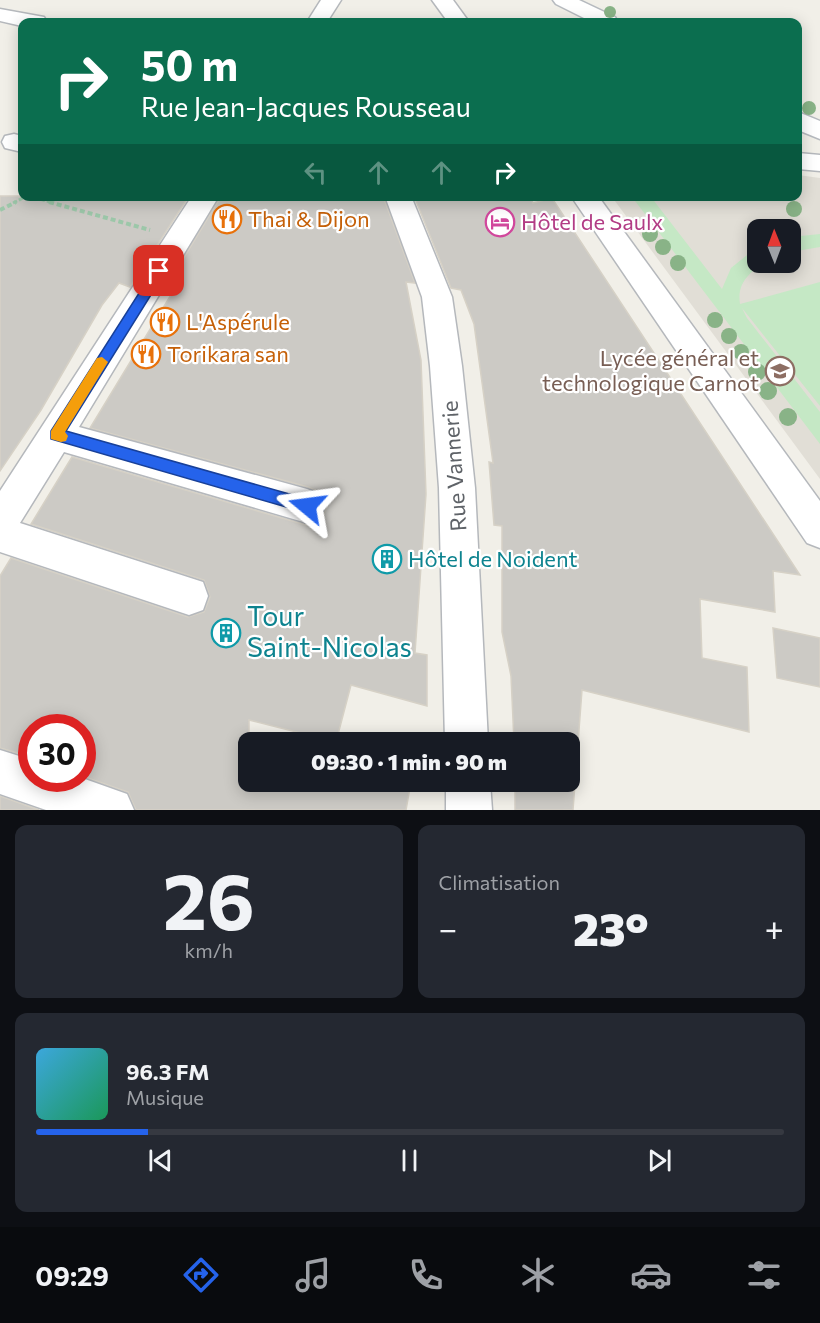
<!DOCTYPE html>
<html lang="fr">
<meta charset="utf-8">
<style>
body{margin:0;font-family:Commissioner,sans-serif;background:#242831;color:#f1f3f6;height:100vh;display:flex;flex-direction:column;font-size:22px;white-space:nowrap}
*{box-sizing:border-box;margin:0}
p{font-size:20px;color:#9ea1a6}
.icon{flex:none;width:33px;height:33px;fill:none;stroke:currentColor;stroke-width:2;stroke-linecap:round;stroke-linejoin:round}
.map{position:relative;height:810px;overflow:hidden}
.side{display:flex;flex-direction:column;gap:15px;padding:15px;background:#0d0f14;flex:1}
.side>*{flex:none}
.guide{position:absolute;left:18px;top:18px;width:784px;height:183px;border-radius:12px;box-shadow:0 3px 15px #0003;background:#0b6e4f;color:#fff;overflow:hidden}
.needle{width:39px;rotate:359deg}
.buttons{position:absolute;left:747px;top:219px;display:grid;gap:12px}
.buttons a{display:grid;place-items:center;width:54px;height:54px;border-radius:12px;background:#171b24;box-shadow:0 3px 15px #0003;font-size:30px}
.speed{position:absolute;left:18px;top:714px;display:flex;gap:12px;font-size:30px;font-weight:700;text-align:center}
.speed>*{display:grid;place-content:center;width:78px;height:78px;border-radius:50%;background:#171b24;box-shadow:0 3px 15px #0003;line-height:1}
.speed .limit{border:9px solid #d22;background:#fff;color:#111}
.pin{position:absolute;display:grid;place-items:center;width:51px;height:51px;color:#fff;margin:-26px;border-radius:12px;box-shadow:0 3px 9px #0006}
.me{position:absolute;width:66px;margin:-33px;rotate:286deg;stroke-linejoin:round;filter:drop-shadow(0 0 4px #0008)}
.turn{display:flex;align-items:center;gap:21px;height:126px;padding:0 24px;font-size:27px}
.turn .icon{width:78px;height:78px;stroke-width:2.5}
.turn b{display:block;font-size:42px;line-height:51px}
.lanes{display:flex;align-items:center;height:57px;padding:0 24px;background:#0003;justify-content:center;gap:30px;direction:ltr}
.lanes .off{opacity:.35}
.big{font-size:45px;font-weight:800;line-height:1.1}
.side .widget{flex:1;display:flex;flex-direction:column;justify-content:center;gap:9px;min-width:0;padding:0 21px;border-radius:12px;background:#242831}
.side .dial{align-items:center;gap:0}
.dial b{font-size:78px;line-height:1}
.song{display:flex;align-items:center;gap:18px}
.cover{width:72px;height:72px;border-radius:9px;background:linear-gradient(135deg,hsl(200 70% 55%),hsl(150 70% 35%))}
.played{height:6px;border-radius:3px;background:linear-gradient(90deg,#2563eb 15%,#363941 15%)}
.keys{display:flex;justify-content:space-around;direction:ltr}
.heat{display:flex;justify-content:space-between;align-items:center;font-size:33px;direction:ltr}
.side .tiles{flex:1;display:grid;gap:15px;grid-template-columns:1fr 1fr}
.widget:last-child{grid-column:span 2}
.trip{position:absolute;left:238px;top:732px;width:342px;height:60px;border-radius:12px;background:#171b24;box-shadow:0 3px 15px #0003;font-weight:800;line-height:60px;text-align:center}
.tabs{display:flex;height:96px;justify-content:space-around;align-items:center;background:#090b0e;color:#9ea1a6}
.tabs .icon{width:42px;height:42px}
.tabs .selected{color:#2563eb}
.tabs b{font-size:27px;color:#f1f3f6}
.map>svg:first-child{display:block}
</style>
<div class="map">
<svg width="820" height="810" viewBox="0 0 820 810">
<rect width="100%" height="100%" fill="#f1efe8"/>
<path fill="#e1ded6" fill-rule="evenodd" d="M798 175 820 178V479L612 197 798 196ZM758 230H790V262H758Z"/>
<g fill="#c5e8c5">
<path d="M632 197H651L722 289 731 268 757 247 758 262 765 263C748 273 737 284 740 304L820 282V406L742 308 747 318 820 412V444Z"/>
<polygon points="820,234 820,247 791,252 791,237"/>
</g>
<g fill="#cccac5" stroke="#d6d1c6" stroke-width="1.5">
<polygon points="0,196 189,196 130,287 119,283 102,305 41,410 0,471"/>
<polygon points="221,196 383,196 415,283 406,282 421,360 426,494 415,653 427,655 427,706 351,685 336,742 249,720 249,782 411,782 406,810 136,810 128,792 82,776 82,728 32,728 32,757 0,748 0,576 11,558 188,617 204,612 210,597 204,580 31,524 72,457 306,525 321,520 327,507 322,493 308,487 90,428 177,285 170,281"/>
<polygon points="414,196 530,196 533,203 552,198 800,575 773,571 775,612 700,599 702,658 747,667 749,732 582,690 573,810 515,810 515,782 570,782 570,742 514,742 511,676 502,632 502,526 494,525 489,462 493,463 474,324 461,290 451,288"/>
<polygon points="773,628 820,638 820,687 777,678"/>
<polygon points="0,796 39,810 0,810"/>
</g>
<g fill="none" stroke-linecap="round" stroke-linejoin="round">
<g stroke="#b5b8bc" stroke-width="3">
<g id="minor">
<polygon points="321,0 341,0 327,22 307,22"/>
<polygon points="0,9 44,17 47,22 22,22 22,26 0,21"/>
<polygon points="14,134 22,136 22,152 5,148 2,142 5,136"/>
<polygon points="798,153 820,155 820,171 798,169"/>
<polygon points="192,196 219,196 79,427 307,489 320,494 325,506 320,518 307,523 64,452 20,523 203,582 208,596 203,610 189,615 0,552 0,491"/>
<polygon points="385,196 411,196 452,297 462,366 475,488 488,742 445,742 439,488 430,366 422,297"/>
<polygon points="0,750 32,760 32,778 82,778 127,794 134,810 46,810 0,794"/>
<polygon points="446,782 490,782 492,810 446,810"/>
</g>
</g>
<g stroke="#b5b8bc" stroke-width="3">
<g id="tertiary">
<polygon points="432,0 453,0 469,22 448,22"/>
<polygon points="571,196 598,196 820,501 820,548 807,543"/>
</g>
</g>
<g stroke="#b6babf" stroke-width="3">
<g id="secondary">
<polygon points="553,0 579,0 615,17 618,22 592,22 556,4"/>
<polygon points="798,112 820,121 820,139 798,130"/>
</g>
</g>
<g stroke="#9cc7a9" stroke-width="3" stroke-dasharray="4.5 2" stroke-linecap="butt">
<polyline points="28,196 54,203"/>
<polyline points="13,203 27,196"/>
</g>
<g stroke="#9cc7a9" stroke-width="4" stroke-dasharray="5 3" stroke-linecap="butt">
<polyline points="49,202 150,230"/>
<polyline points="0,210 16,202"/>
</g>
<use href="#minor" fill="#fff" fill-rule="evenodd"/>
<use href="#tertiary" fill="#fff" fill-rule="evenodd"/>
<use href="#secondary" fill="#fff" fill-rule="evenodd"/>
</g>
<g fill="#89b387">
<circle cx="610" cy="12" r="6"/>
<circle cx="809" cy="108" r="7"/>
<circle cx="794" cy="209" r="8"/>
<circle cx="650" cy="234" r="8"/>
<circle cx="663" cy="247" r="8"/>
<circle cx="678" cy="263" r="8"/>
<circle cx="715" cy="320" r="8"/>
<circle cx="729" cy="336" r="8"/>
<circle cx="741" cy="352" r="8"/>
<circle cx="757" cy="372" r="9"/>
<circle cx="768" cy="391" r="9"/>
<circle cx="788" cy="417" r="9"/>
</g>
<polygon fill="#2563eb" stroke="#184099" stroke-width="1.5" points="159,266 164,268 164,274 66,431 307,499 313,501 315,506 313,511 307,513 51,439 51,431 155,268"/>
<polygon fill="#f59e0b" points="102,357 108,362 65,432 68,436 66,441 61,442 51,439 51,431 97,358"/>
<defs>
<g id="restaurant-ring" transform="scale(1.5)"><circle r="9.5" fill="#fff" stroke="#e8710a" stroke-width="1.5"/><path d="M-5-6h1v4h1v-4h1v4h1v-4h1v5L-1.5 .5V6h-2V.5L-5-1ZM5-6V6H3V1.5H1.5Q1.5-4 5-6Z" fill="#e8710a"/></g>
<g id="hotel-ring" transform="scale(1.5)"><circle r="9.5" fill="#fff" stroke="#d1479c" stroke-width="1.5"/><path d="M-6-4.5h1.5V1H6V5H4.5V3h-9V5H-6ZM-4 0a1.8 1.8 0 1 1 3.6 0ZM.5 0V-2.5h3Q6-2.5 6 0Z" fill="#d1479c"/></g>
<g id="school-ring" transform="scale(1.5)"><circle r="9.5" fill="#fff" stroke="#8d6e63" stroke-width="1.5"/><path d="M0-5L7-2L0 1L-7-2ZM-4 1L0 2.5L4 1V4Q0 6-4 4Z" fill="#8d6e63"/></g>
<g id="building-ring" transform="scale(1.5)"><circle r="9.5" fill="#fff" stroke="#0f9aa8" stroke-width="1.5"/><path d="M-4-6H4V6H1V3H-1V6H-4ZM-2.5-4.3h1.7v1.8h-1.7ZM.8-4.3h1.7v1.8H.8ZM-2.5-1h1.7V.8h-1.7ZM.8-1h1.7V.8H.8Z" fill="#0f9aa8"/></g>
</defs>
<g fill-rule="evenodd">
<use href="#restaurant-ring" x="227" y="219"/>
<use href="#hotel-ring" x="500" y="222"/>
<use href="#restaurant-ring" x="165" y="322"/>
<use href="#restaurant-ring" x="146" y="354"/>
<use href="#school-ring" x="780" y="371"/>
<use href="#building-ring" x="387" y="559"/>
<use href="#building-ring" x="226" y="633"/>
</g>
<g text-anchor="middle" stroke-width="4.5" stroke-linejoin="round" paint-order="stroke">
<g font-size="22" fill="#c56008" stroke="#fff" text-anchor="start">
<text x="248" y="227">Thai &amp; Dijon</text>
<text x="186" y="330">L'Aspérule</text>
<text x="167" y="362">Torikara san</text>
</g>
<g font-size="22" fill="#b23c85" stroke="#fff" text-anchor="start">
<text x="521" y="230">Hôtel de Saulx</text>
</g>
<g font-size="22" fill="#785e54" stroke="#fff" text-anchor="end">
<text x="759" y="366">Lycée général et<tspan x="759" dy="25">technologique Carnot</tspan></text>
</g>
<g font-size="22" fill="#5f6368" stroke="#fff">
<text transform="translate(454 466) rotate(-94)" y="8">Rue Vannerie</text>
</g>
<g font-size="22" fill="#0d838f" stroke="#fff" text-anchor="start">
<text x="408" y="567">Hôtel de Noident</text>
</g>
<g font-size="27" fill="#0d838f" stroke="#fff" text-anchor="start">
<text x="247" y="626">Tour<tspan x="247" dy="31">Saint-Nicolas</tspan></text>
</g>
</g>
</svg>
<div class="buttons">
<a><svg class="needle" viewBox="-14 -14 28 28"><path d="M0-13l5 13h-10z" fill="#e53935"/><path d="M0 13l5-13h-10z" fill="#9ea1a6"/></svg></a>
</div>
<div class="speed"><div class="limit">30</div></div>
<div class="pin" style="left:159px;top:271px;background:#d93025"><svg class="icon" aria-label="arrive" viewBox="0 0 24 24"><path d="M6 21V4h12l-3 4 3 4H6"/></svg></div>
<svg class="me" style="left:307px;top:506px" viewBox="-20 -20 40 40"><path d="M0-17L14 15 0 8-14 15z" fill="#2563eb" stroke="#fff" stroke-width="4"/></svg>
<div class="trip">09:30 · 1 min · 90 m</div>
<div class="guide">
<div class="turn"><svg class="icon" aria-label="right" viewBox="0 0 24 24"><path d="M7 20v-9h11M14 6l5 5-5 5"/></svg><div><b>50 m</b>Rue Jean-Jacques Rousseau</div></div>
<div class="lanes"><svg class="icon off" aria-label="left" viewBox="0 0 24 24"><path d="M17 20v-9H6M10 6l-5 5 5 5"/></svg><svg class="icon off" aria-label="ahead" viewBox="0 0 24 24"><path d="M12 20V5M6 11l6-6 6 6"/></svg><svg class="icon off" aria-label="ahead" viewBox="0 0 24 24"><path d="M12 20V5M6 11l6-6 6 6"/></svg><svg class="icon" aria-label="right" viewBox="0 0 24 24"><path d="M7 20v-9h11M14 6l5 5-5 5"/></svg></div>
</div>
</div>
<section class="side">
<div class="tiles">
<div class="widget dial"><b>26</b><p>km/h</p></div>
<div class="widget"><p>Climatisation</p>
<div class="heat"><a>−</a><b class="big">23°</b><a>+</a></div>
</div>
<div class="widget">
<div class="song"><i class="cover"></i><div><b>96.3 FM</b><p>Musique</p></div></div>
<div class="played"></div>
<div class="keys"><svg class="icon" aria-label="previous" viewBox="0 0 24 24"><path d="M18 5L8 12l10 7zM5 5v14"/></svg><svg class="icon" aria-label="pause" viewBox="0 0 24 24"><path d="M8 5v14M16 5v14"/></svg><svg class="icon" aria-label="next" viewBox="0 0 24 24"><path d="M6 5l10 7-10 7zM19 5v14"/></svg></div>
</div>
</div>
</section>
<nav class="tabs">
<b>09:29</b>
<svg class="icon selected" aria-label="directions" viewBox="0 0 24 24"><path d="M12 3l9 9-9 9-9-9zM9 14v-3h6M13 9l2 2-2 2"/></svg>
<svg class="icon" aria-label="music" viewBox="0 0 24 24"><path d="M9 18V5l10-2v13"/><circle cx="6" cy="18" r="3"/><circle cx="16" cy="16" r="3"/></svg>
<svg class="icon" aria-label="phone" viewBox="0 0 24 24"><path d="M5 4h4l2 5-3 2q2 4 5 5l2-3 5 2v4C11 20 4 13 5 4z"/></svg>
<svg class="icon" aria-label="climate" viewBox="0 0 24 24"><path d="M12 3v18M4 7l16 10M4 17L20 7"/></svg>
<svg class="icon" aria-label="car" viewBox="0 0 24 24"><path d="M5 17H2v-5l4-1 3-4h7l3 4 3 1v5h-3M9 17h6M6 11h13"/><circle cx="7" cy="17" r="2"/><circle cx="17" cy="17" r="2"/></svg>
<svg class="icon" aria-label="filters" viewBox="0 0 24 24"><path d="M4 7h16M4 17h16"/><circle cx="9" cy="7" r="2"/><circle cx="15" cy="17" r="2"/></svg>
</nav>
